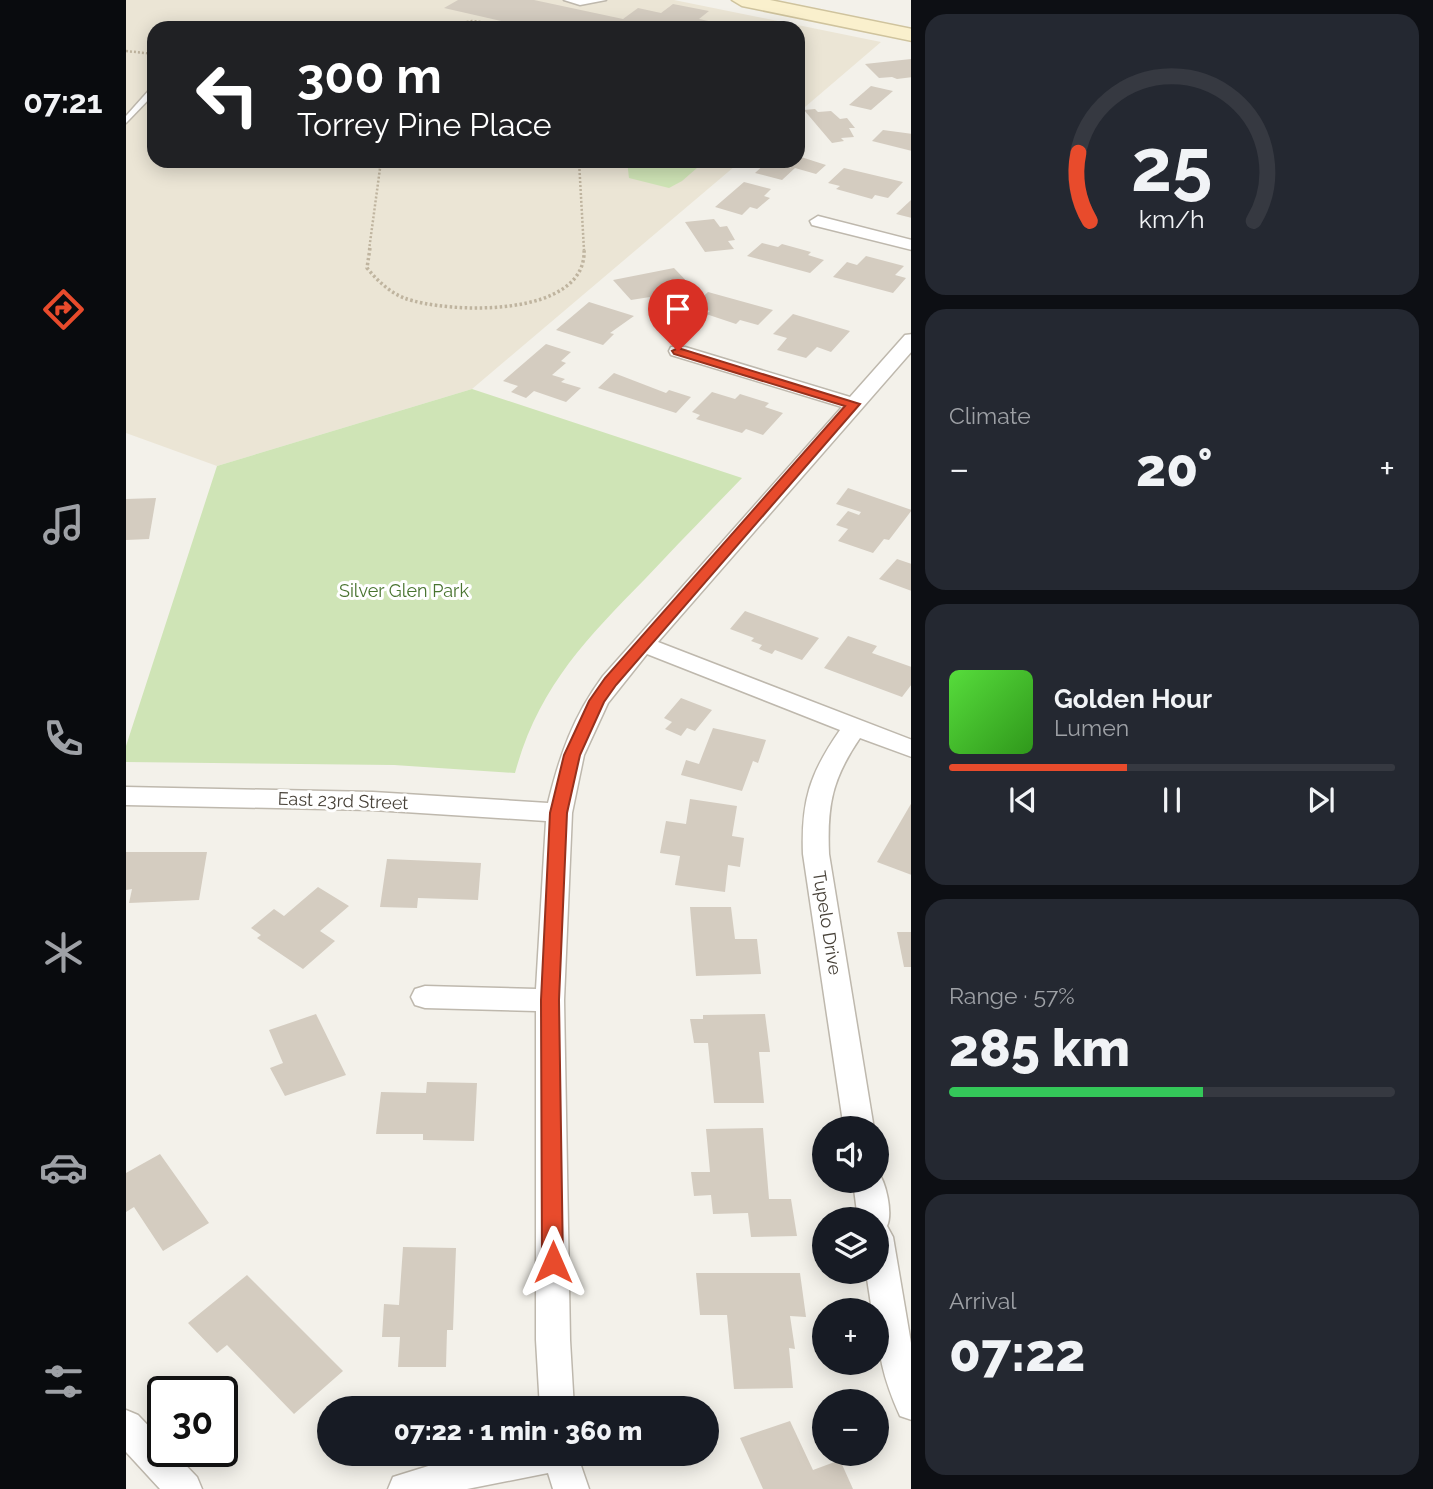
<!DOCTYPE html>
<meta charset="utf-8">
<style>
body{margin:0;font-family:Raleway,sans-serif;background:#242831;color:#f1f3f6;height:100vh;display:flex;flex-direction:column;font-size:26px;white-space:nowrap}
*{box-sizing:border-box;margin:0}
p{font-size:23px;color:#9ea1a6}
.icon{flex:none;width:38px;height:38px;fill:none;stroke:currentColor;stroke-width:2;stroke-linecap:round;stroke-linejoin:round}
.map{position:relative;flex:1;overflow:hidden}
.side{display:flex;flex-direction:column;gap:14px;padding:14px;background:#0d0f14;width:522px}
.side>*{flex:none}
.hud{position:absolute;left:21px;top:21px;width:658px;height:147px;border-radius:21px;box-shadow:0 4px 18px #0003;background:#202124;color:#fff;overflow:hidden}
.controls{position:absolute;left:686px;top:1116px;display:grid;gap:14px}
.controls a{display:grid;place-items:center;width:77px;height:77px;border-radius:50%;background:#171b24;box-shadow:0 4px 18px #0003;font-size:35px}
.speed{position:absolute;left:21px;top:1376px;display:flex;gap:14px;font-size:35px;font-weight:700;text-align:center}
.speed>*{display:grid;place-content:center;width:91px;height:91px;border-radius:50%;background:#171b24;box-shadow:0 4px 18px #0003;line-height:1}
.speed .limit{border:4px solid #111;border-radius:10px;background:#fff;color:#111}
.pin{position:absolute;display:grid;place-items:center;width:60px;height:60px;color:#fff;margin:-72px -30px;border-radius:50% 50% 50% 0;rotate:-45deg;box-shadow:0 0 7px #0007}
.pin .icon{rotate:45deg}
.me{position:absolute;width:77px;margin:-38px;rotate:0deg;stroke-linejoin:round;filter:drop-shadow(0 0 5px #0008)}
.turn{display:flex;align-items:center;gap:24px;height:147px;padding:0 35px;font-size:32px}
.turn .icon{width:91px;height:91px;stroke-width:2.5}
.turn b{display:block;font-size:49px;line-height:60px}
.big{font-size:52px;font-weight:800;line-height:1.1}
.side .tile{flex:1;display:flex;flex-direction:column;justify-content:center;gap:10px;min-width:0;padding:0 24px;border-radius:21px;background:#242831}
.side .dial{align-items:center;gap:0}
.dial svg{height:182px;overflow:visible;fill:none;stroke:#363941;stroke-width:7;stroke-linecap:round;text-anchor:middle}
.dial text{fill:#f1f3f6;stroke:none}
.song{display:flex;align-items:center;gap:21px}
.cover{width:84px;height:84px;border-radius:10px;background:linear-gradient(135deg,hsl(110 70% 55%),hsl(110 70% 35%))}
.played{height:7px;border-radius:4px;background:linear-gradient(90deg,#e84b2c 40%,#363941 40%)}
.keys{display:flex;justify-content:space-around;direction:ltr}
.heat{display:flex;justify-content:space-between;align-items:center;font-size:38px;direction:ltr}
.charge{height:10px;border-radius:5px;background:linear-gradient(90deg,#34c759 57%,#363941 0)}
.trip{position:absolute;left:191px;top:1396px;width:402px;height:70px;border-radius:35px;background:#171b24;box-shadow:0 4px 18px #0003;font-weight:800;line-height:70px;text-align:center}
main{display:flex;flex:1;min-height:0}
.dock{display:flex;flex-direction:column;width:126px;justify-content:space-around;align-items:center;background:#090b0e;color:#9ea1a6}
.dock .icon{width:49px;height:49px}
.dock .current{color:#e84b2c}
.dock b{font-size:32px;color:#f1f3f6}
.map>svg:first-child{display:block}
</style>
<main>
<nav class="dock">
<b>07:21</b>
<svg class="icon current" aria-label="directions" viewBox="0 0 24 24"><path d="M12 3l9 9-9 9-9-9zM9 14v-3h6M13 9l2 2-2 2"/></svg>
<svg class="icon" aria-label="music" viewBox="0 0 24 24"><path d="M9 18V5l10-2v13"/><circle cx="6" cy="18" r="3"/><circle cx="16" cy="16" r="3"/></svg>
<svg class="icon" aria-label="phone" viewBox="0 0 24 24"><path d="M5 4h4l2 5-3 2q2 4 5 5l2-3 5 2v4C11 20 4 13 5 4z"/></svg>
<svg class="icon" aria-label="climate" viewBox="0 0 24 24"><path d="M12 3v18M4 7l16 10M4 17L20 7"/></svg>
<svg class="icon" aria-label="car" viewBox="0 0 24 24"><path d="M5 17H2v-5l4-1 3-4h7l3 4 3 1v5h-3M9 17h6M6 11h13"/><circle cx="7" cy="17" r="2"/><circle cx="17" cy="17" r="2"/></svg>
<svg class="icon" aria-label="filters" viewBox="0 0 24 24"><path d="M4 7h16M4 17h16"/><circle cx="9" cy="7" r="2"/><circle cx="15" cy="17" r="2"/></svg>
</nav>
<div class="map">
<svg width="786" height="1489" viewBox="0 0 786 1489">
<rect width="100%" height="100%" fill="#f3f1ea"/>
<polygon fill="#ebe5d5" points="0,0 548,0 755,42 672,113 672,28 28,28 28,161 615,161 346,389 91,466 0,433"/>
<g fill="#cfe4b6">
<polygon points="501,161 579,161 556,181 543,188 503,178"/>
<path d="M346 389 616 478C584 511 551 545 519 579 460 639 412 688 389 773L268 765 0 762V746L91 466Z"/>
</g>
<g fill="#d4ccc0">
<polygon points="332,0 408,0 497,19 512,8 535,13 547,4 583,11 573,19 592,23 584,28 406,28 318,8"/>
<polygon points="786,59 786,77 771,79 766,77 753,78 739,64"/>
<polygon points="745,86 767,91 745,110 723,105"/>
<polygon points="689,109 692,112 705,111 714,119 721,118 729,128 723,128 728,137 715,138 718,141 706,143 678,110"/>
<polygon points="757,130 786,134 786,151 746,141"/>
<polygon points="672,156 700,165 690,174 669,168 656,180 629,173 642,161 672,161"/>
<polygon points="718,168 777,182 762,198 749,195 746,199 710,189 714,186 702,183"/>
<polygon points="618,182 645,189 638,196 644,198 631,209 624,207 616,215 589,207"/>
<polygon points="786,199 786,218 770,214"/>
<polygon points="588,219 594,227 601,226 609,240 602,241 608,249 579,252 559,222"/>
<polygon points="636,243 652,247 656,244 685,252 682,255 698,260 684,273 621,256"/>
<polygon points="740,256 778,266 769,275 780,278 767,293 707,277 721,262 731,265"/>
<polygon points="548,268 567,288 549,291 553,295 528,301 524,297 505,300 487,280"/>
<polygon points="582,292 647,310 632,325 614,320 610,324 580,314 584,311 567,306"/>
<polygon points="463,302 508,316 484,333 488,334 477,345 430,330"/>
<polygon points="667,314 724,331 705,352 691,347 680,358 651,350 661,338 647,334"/>
<polygon points="420,344 445,352 435,361 440,363 426,375 439,379 435,382 455,388 440,402 408,391 400,398 385,392 392,386 377,381"/>
<polygon points="488,373 540,393 543,390 565,397 550,413 472,388"/>
<polygon points="586,392 609,399 614,394 643,403 639,407 657,413 637,435 620,429 616,433 570,419 574,415 566,412"/>
<polygon points="722,488 786,510 763,540 758,539 747,553 712,541 722,529 710,525 722,511 733,515 735,512 710,504"/>
<polygon points="30,498 23,539 0,540 0,499"/>
<polygon points="771,559 786,564 786,591 753,579"/>
<polygon points="619,611 693,638 676,660 649,650 646,654 633,649 636,645 625,641 628,638 604,629"/>
<polygon points="722,636 751,646 746,653 786,667 786,684 776,697 698,668"/>
<polygon points="555,698 586,710 569,731 561,728 555,736 539,729 546,722 538,718"/>
<polygon points="587,728 640,740 632,763 627,761 616,791 555,775 560,760 573,764"/>
<polygon points="564,799 611,806 606,836 618,838 614,867 602,865 599,892 549,885 554,856 534,853 540,821 560,824"/>
<polygon points="786,802 786,875 751,862"/>
<polygon points="0,852 81,852 73,900 3,903 6,889 0,890"/>
<polygon points="261,859 355,863 352,900 292,898 291,908 254,907"/>
<polygon points="192,887 223,906 194,931 209,941 177,969 131,938 135,935 125,928 148,909 158,916"/>
<polygon points="564,907 605,907 609,939 631,939 635,974 570,976"/>
<polygon points="771,932 786,932 786,967 778,967"/>
<polygon points="190,1014 220,1075 159,1096 144,1068 157,1063 143,1030"/>
<polygon points="639,1014 644,1052 633,1052 638,1103 588,1103 582,1043 568,1043 564,1019 577,1019 577,1015"/>
<polygon points="301,1082 351,1083 348,1141 297,1140 297,1134 250,1134 255,1092 300,1093"/>
<polygon points="637,1128 643,1199 665,1199 671,1236 625,1237 622,1213 587,1214 585,1195 568,1196 565,1172 584,1172 580,1129"/>
<polygon points="34,1154 83,1223 37,1251 8,1207 0,1212 0,1173"/>
<polygon points="277,1247 330,1248 327,1330 321,1330 320,1367 272,1367 274,1337 256,1337 258,1304 273,1305"/>
<polygon points="570,1273 674,1273 680,1317 664,1316 669,1349 663,1348 667,1388 608,1389 601,1315 574,1315"/>
<polygon points="121,1275 217,1371 168,1414 101,1345 91,1353 62,1323"/>
<polygon points="664,1421 687,1470 714,1460 727,1489 637,1489 614,1438"/>
</g>
<g fill="none" stroke-linecap="round" stroke-linejoin="round">
<g stroke="#beb8ad" stroke-width="3">
<g id="lane">
<polygon points="438,0 480,0 454,5"/>
<polygon points="25,88 28,88 28,94 0,123 0,116"/>
</g>
</g>
<g stroke="#beb8ad" stroke-width="3">
<g id="street">
<polygon points="692,216 786,240 786,250 686,225 684,221"/>
<path d="M786 334V351L532 642 786 740V757L734 738C706 779 701 805 703 854L748 1129H718L677 854C675 801 684 773 714 730L521 654 482 703 458 755 446 813 438 1000 444 1340 448 1409H414L410 1340V1011L299 1008 289 1005 285 997 289 989 299 986 410 989 420 821 247 810 0 805V787L247 792 422 803C434 754 447 717 477 676L716 407 545 355 543 351 545 347H559L724 397 779 335Z"/>
<path d="M751 1171C760 1181 767 1213 761 1226L767 1237 786 1349V1420L774 1416C757 1378 751 1352 751 1311H746L740 1272H751V1220H732L727 1181H751Z"/>
<polygon points="0,1410 12,1415 37,1441 37,1451 46,1451 71,1477 76,1489 34,1489 0,1452"/>
<polygon points="341,1454 451,1454 463,1489 427,1489 422,1473 341,1489 262,1489 267,1477"/>
</g>
</g>
<g stroke="#cfc39d" stroke-width="3">
<polygon id="secondary" points="606,0 644,0 786,29 786,41 616,6"/>
</g>
<g stroke="#bfb49f" stroke-width="2.5" stroke-dasharray="2 2" stroke-linecap="butt">
<polyline points="297,28 347,21 397,28"/>
<polyline points="0,51 28,54"/>
<polyline points="453,161 458,250"/>
<polyline points="243,250 255,161"/>
</g>
<path stroke="#bfb49f" stroke-width="3.5" stroke-dasharray="2.5 2.5" stroke-linecap="butt" d="M244 248 241 268C251 280 263 292 278 298 321 314 463 319 458 248"/>
<use href="#lane" fill="#fff" fill-rule="evenodd"/>
<use href="#street" fill="#fff" fill-rule="evenodd"/>
<use href="#secondary" fill="#faf0cd" fill-rule="evenodd"/>
</g>
<polygon fill="#e84b2c" stroke="#97311d" stroke-width="2" points="552,348 734,404 490,685 478,702 454,755 441,813 433,1000 437,1262 434,1268 427,1271 419,1268 416,1262 415,1000 424,813 438,755 463,701 479,678 719,406 548,354 546,351"/>
<g text-anchor="middle" stroke-width="6" stroke-linejoin="round" paint-order="stroke">
<g font-size="18" fill="#497430" stroke="#fff">
<text x="278" y="597">Silver Glen Park</text>
</g>
<g font-size="18" fill="#474138" stroke="#fff">
<text transform="translate(217 801) rotate(2)" y="6">East 23rd Street</text>
<text transform="translate(701 923) rotate(81)" y="6">Tupelo Drive</text>
</g>
</g>
</svg>
<div class="controls">
<a><svg class="icon" aria-label="sound" viewBox="0 0 24 24"><path d="M4 9h4l5-4v14l-5-4H4zM17 9q2 3 0 6"/></svg></a>
<a><svg class="icon" aria-label="layers" viewBox="0 0 24 24"><path d="M12 4l9 5-9 5-9-5zM3 14l9 5 9-5"/></svg></a>
<a>+</a>
<a>−</a>
</div>
<div class="speed"><div class="limit">30</div></div>
<div class="pin" style="left:552px;top:351px;background:#d93025"><svg class="icon" aria-label="arrive" viewBox="0 0 24 24"><path d="M6 21V4h12l-3 4 3 4H6"/></svg></div>
<svg class="me" style="left:427px;top:1262px" viewBox="-20 -20 40 40"><path d="M0-17L14 15 0 8-14 15z" fill="#e84b2c" stroke="#fff" stroke-width="4"/></svg>
<div class="trip">07:22 · 1 min · 360 m</div>
<div class="hud">
<div class="turn"><svg class="icon" aria-label="left" viewBox="0 0 24 24"><path d="M17 20v-9H6M10 6l-5 5 5 5"/></svg><div><b>300 m</b>Torrey Pine Place</div></div>
</div>
</div>
<section class="side">
<div class="tile dial"><svg viewBox="0 0 100 80">
<path d="M14 69A42 42 0 1 1 86 69"/>
<path d="M14 69A42 42 0 0 1 9 39" stroke="#e84b2c"/>
<text x="50" y="56" font-size="32" font-weight="700">25</text>
<text x="50" y="72" font-size="11">km/h</text>
</svg></div>
<div class="tile"><p>Climate</p>
<div class="heat"><a>−</a><b class="big">20°</b><a>+</a></div>
</div>
<div class="tile">
<div class="song"><i class="cover"></i><div><b>Golden Hour</b><p>Lumen</p></div></div>
<div class="played"></div>
<div class="keys"><svg class="icon" aria-label="previous" viewBox="0 0 24 24"><path d="M18 5L8 12l10 7zM5 5v14"/></svg><svg class="icon" aria-label="pause" viewBox="0 0 24 24"><path d="M8 5v14M16 5v14"/></svg><svg class="icon" aria-label="next" viewBox="0 0 24 24"><path d="M6 5l10 7-10 7zM19 5v14"/></svg></div>
</div>
<div class="tile"><p>Range · 57%</p><b class="big">285 km</b><div class="charge"></div></div>
<div class="tile"><p>Arrival</p><b class="big">07:22</b></div>
</section>
</main>
